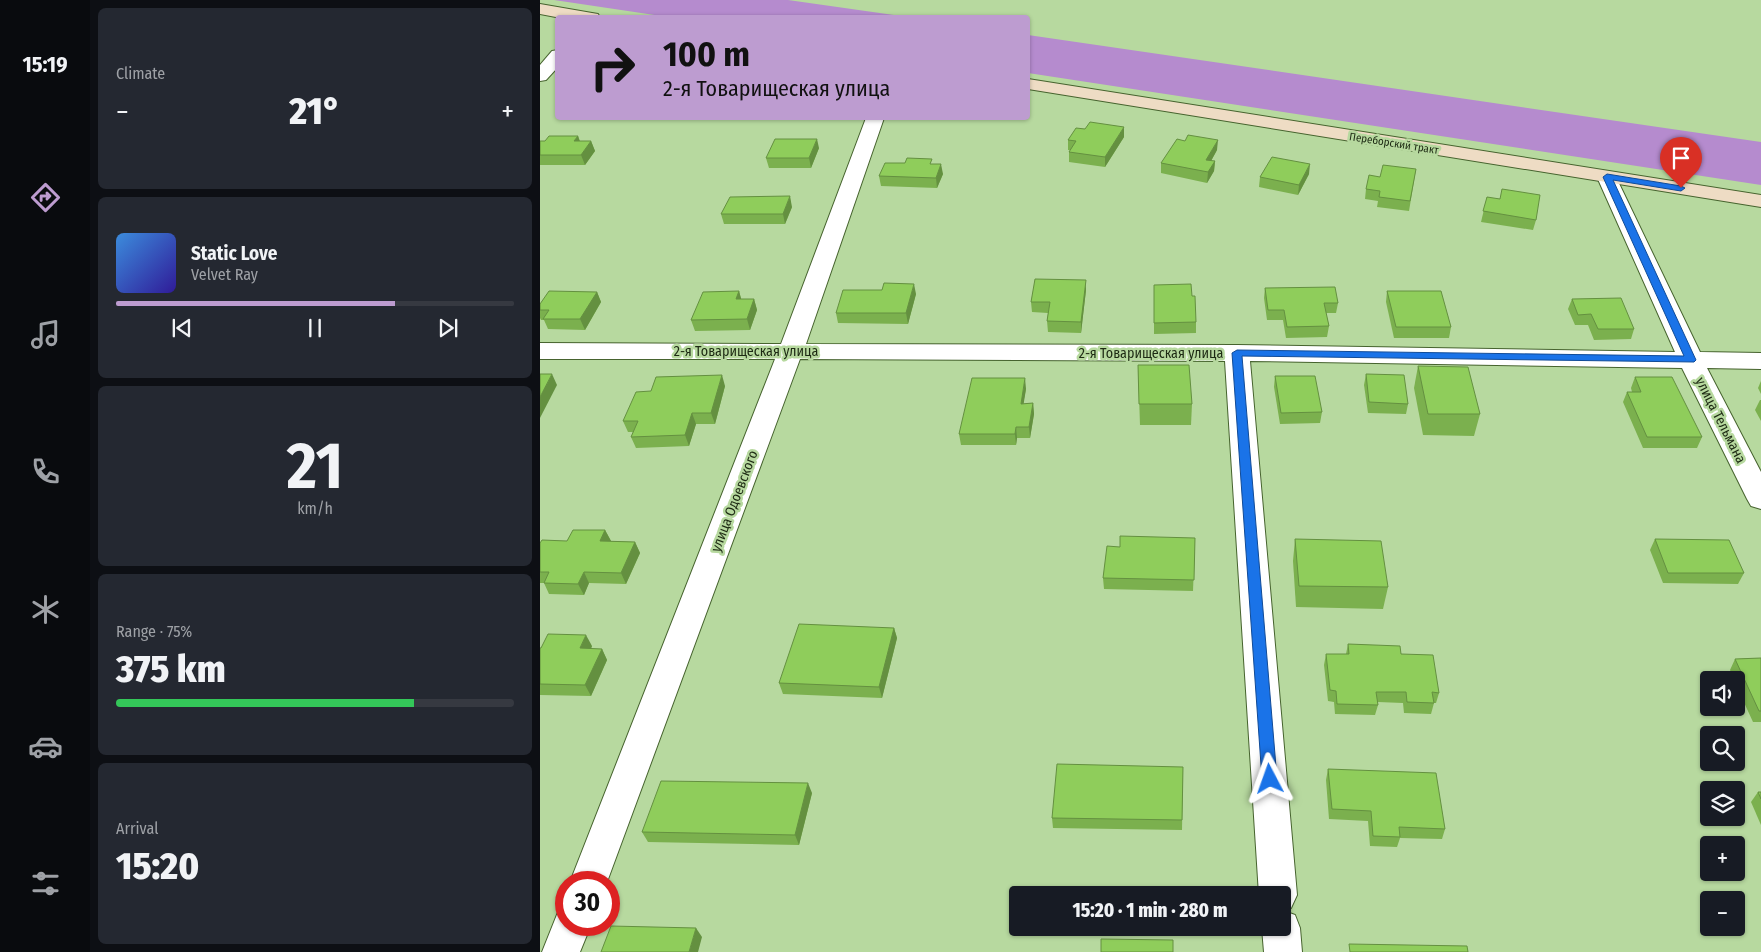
<!DOCTYPE html>
<meta charset="utf-8">
<style>
body{margin:0;font-family:"Fira Sans Condensed",sans-serif;background:#242831;color:#f1f3f6;height:100vh;display:flex;flex-direction:column;font-size:19px;white-space:nowrap}
*{box-sizing:border-box;margin:0}
p{font-size:16px;color:#9ea1a6}
.icon{flex:none;width:28px;height:28px;fill:none;stroke:currentColor;stroke-width:2;stroke-linecap:round;stroke-linejoin:round}
.map{position:relative;flex:1;overflow:hidden}
.panel{display:flex;flex-direction:column;gap:8px;padding:8px;background:#0d0f14;width:450px}
.panel>*{flex:none}
.banner{position:absolute;left:15px;top:15px;width:475px;height:105px;border-radius:5px;box-shadow:0 1px 4px #0004;background:#bd9cd0;color:#111;overflow:hidden}
.fabs{position:absolute;left:1160px;top:671px;display:grid;gap:10px}
.fabs a{display:grid;place-items:center;width:45px;height:45px;border-radius:5px;background:#171b24;box-shadow:0 1px 4px #0004;font-size:25px}
.speed{position:absolute;left:15px;top:871px;display:flex;gap:10px;font-size:25px;font-weight:700;text-align:center}
.speed>*{display:grid;place-content:center;width:65px;height:65px;border-radius:50%;background:#171b24;box-shadow:0 1px 4px #0004;line-height:1}
.speed .limit{border:8px solid #d22;background:#fff;color:#111}
.pin{position:absolute;display:grid;place-items:center;width:42px;height:42px;color:#fff;margin:-51px -21px;border-radius:50% 50% 50% 0;rotate:-45deg;box-shadow:0 0 5px #0007}
.pin .icon{rotate:45deg}
.me{position:absolute;width:55px;margin:-28px;rotate:356deg;stroke-linejoin:round;filter:drop-shadow(0 0 4px #0008)}
.turn{display:flex;align-items:center;gap:18px;height:105px;padding:0 25px;font-size:22px}
.turn .icon{width:65px;height:65px;stroke-width:2.5}
.turn b{display:block;font-size:35px;line-height:42px}
.big{font-size:38px;font-weight:800;line-height:1.1}
.panel .widget{flex:1;display:flex;flex-direction:column;justify-content:center;gap:8px;min-width:0;padding:0 18px;border-radius:8px;background:#242831}
.panel .dial{align-items:center;gap:0}
.dial b{font-size:65px;line-height:1}
.song{display:flex;align-items:center;gap:15px}
.cover{width:60px;height:60px;border-radius:8px;background:linear-gradient(135deg,hsl(210 70% 55%),hsl(250 70% 35%))}
.played{height:5px;border-radius:2px;background:linear-gradient(90deg,#bd9cd0 70%,#363941 70%)}
.keys{display:flex;justify-content:space-around;direction:ltr}
.heat{display:flex;justify-content:space-between;align-items:center;font-size:28px;direction:ltr}
.charge{height:8px;border-radius:4px;background:linear-gradient(90deg,#34c759 75%,#363941 0)}
.trip{position:absolute;left:469px;top:886px;width:282px;height:50px;border-radius:5px;background:#171b24;box-shadow:0 1px 4px #0004;font-weight:800;line-height:50px;text-align:center}
main{display:flex;flex:1;min-height:0}
.dock{display:flex;flex-direction:column;width:90px;justify-content:space-around;align-items:center;background:#090b0e;color:#9ea1a6}
.dock .icon{width:35px;height:35px}
.dock .active{color:#bd9cd0}
.dock b{font-size:22px;color:#f1f3f6}
.map>svg:first-child{display:block}
</style>
<main>
<nav class="dock">
<b>15:19</b>
<svg class="icon active" aria-label="directions" viewBox="0 0 24 24"><path d="M12 3l9 9-9 9-9-9zM9 14v-3h6M13 9l2 2-2 2"/></svg>
<svg class="icon" aria-label="music" viewBox="0 0 24 24"><path d="M9 18V5l10-2v13"/><circle cx="6" cy="18" r="3"/><circle cx="16" cy="16" r="3"/></svg>
<svg class="icon" aria-label="phone" viewBox="0 0 24 24"><path d="M5 4h4l2 5-3 2q2 4 5 5l2-3 5 2v4C11 20 4 13 5 4z"/></svg>
<svg class="icon" aria-label="climate" viewBox="0 0 24 24"><path d="M12 3v18M4 7l16 10M4 17L20 7"/></svg>
<svg class="icon" aria-label="car" viewBox="0 0 24 24"><path d="M5 17H2v-5l4-1 3-4h7l3 4 3 1v5h-3M9 17h6M6 11h13"/><circle cx="7" cy="17" r="2"/><circle cx="17" cy="17" r="2"/></svg>
<svg class="icon" aria-label="filters" viewBox="0 0 24 24"><path d="M4 7h16M4 17h16"/><circle cx="9" cy="7" r="2"/><circle cx="15" cy="17" r="2"/></svg>
</nav>
<section class="panel">
<div class="widget"><p>Climate</p>
<div class="heat"><a>−</a><b class="big">21°</b><a>+</a></div>
</div>
<div class="widget">
<div class="song"><i class="cover"></i><div><b>Static Love</b><p>Velvet Ray</p></div></div>
<div class="played"></div>
<div class="keys"><svg class="icon" aria-label="previous" viewBox="0 0 24 24"><path d="M18 5L8 12l10 7zM5 5v14"/></svg><svg class="icon" aria-label="pause" viewBox="0 0 24 24"><path d="M8 5v14M16 5v14"/></svg><svg class="icon" aria-label="next" viewBox="0 0 24 24"><path d="M6 5l10 7-10 7zM19 5v14"/></svg></div>
</div>
<div class="widget dial"><b>21</b><p>km/h</p></div>
<div class="widget"><p>Range · 75%</p><b class="big">375 km</b><div class="charge"></div></div>
<div class="widget"><p>Arrival</p><b class="big">15:20</b></div>
</section>
<div class="map">
<svg width="1221" height="952" viewBox="0 0 1221 952">
<rect width="100%" height="100%" fill="#b7d99f"/>
<g fill="#b58bce">
<polygon points="14,0 248,0 368,17 128,17"/>
<polygon points="488,35 1221,142 1221,185 488,73"/>
</g>
<g fill="none" stroke-linecap="round" stroke-linejoin="round">
<g stroke="#46632e" stroke-width="2">
<g id="street">
<polygon points="18,50 18,67 6,80 0,81 0,65 12,51"/>
<polygon points="326,118 344,118 266,344 697,345 1135,352 1057,177 1060,173 1067,171 1074,173 1160,352 1221,353 1221,369 1167,368 1221,472 1221,509 1211,506 1207,499 1142,368 710,361 757,895 751,908 744,911 755,915 760,928 762,952 724,952 722,928 742,928 742,895 719,895 685,361 260,359 67,882 30,882 235,359 0,359 0,343 241,344"/>
<polygon points="26,909 26,925 51,925 40,952 2,952 18,912"/>
</g>
</g>
<g stroke="#46632e" stroke-width="2">
<g id="secondary">
<polygon points="0,4 52,13 58,14 60,18 21,18 0,14"/>
<polygon points="488,79 1221,195 1221,207 488,89"/>
</g>
</g>
<use href="#street" fill="#fff" fill-rule="evenodd"/>
<use href="#secondary" fill="#eedcc4" fill-rule="evenodd"/>
</g>
<g fill="#7bb04e">
<polygon points="38,136 40,141 51,141 55,151 45,165 0,165 0,141 5,141"/>
<polygon points="584,137 565,167 529,162 529,152 530,150 528,150 528,140"/>
<polygon points="279,148 271,168 229,168 226,158"/>
<polygon points="677,150 671,161 675,161 674,171 667,183 621,173 621,163"/>
<polygon points="393,164 403,174 397,188 341,186 339,176"/>
<polygon points="876,169 869,211 837,207 838,201 825,199 826,189 840,177"/>
<polygon points="769,174 758,195 719,187 720,177"/>
<polygon points="947,197 996,220 993,230 941,222"/>
<polygon points="252,207 245,224 184,224 181,214"/>
<polygon points="614,285 652,296 656,322 656,333 614,334"/>
<polygon points="725,288 798,303 796,313 786,313 789,326 787,337 746,338 743,320 727,320 724,298"/>
<polygon points="546,290 541,333 508,332 507,321 508,313 492,312 491,302"/>
<polygon points="199,291 201,299 214,299 217,310 210,330 155,331 151,320"/>
<polygon points="847,291 911,327 909,338 854,338 846,302"/>
<polygon points="57,292 61,302 45,330 8,329 4,320 1,320 0,318 0,304"/>
<polygon points="376,294 368,324 298,323 296,313"/>
<polygon points="1032,299 1094,329 1091,339 1054,340 1048,325 1035,325 1028,309"/>
<polygon points="598,365 652,404 651,425 600,425"/>
<polygon points="878,366 940,414 934,436 883,435 874,388"/>
<polygon points="826,374 868,404 866,414 828,413 824,385"/>
<polygon points="735,376 782,412 780,423 740,424 734,387"/>
<polygon points="1095,377 1162,437 1157,448 1103,448 1083,402 1087,392 1092,392 1091,388"/>
<polygon points="1221,381 1221,394 1218,388"/>
<polygon points="185,386 175,424 156,424 149,446 96,448 91,437 93,432 88,432 83,421 111,391"/>
<polygon points="486,389 483,404 493,403 494,414 490,438 477,438 476,445 421,445 419,434"/>
<polygon points="1220,400 1221,400 1221,421 1215,410"/>
<polygon points="65,530 71,541 95,542 100,553 86,584 49,583 44,595 9,594 4,583 0,583 0,543 27,541"/>
<polygon points="655,538 653,591 564,589 563,578 580,547"/>
<polygon points="755,539 848,587 843,609 756,607 753,561"/>
<polygon points="1115,539 1204,573 1198,584 1123,583 1110,550"/>
<polygon points="354,628 357,638 342,698 243,694 239,683"/>
<polygon points="808,644 861,654 899,693 896,703 894,703 891,714 864,713 863,703 838,702 838,705 835,715 795,714 794,702 788,701 784,665 786,654 806,654"/>
<polygon points="52,646 51,649 62,649 67,660 51,696 0,695 0,648"/>
<polygon points="1221,658 1221,722 1213,722 1196,685 1196,680 1194,680 1190,670 1195,659"/>
<polygon points="643,767 642,830 513,828 512,818"/>
<polygon points="788,769 905,829 902,839 860,838 857,847 830,846 828,821 789,819 786,780"/>
<polygon points="1218,792 1221,792 1221,825 1211,802"/>
<polygon points="272,793 259,845 108,842 102,832"/>
</g>
<g fill="#649040">
<polygon points="584,127 584,137 565,167 565,157"/>
<polygon points="38,136 41,146 34,141"/>
<polygon points="277,139 279,148 271,168 269,158"/>
<polygon points="678,140 677,150 666,170 666,160"/>
<polygon points="51,141 55,151 45,165 41,155"/>
<polygon points="675,161 674,171 667,183 668,172"/>
<polygon points="401,164 403,174 397,188 396,178"/>
<polygon points="770,164 769,174 758,195 759,185"/>
<polygon points="250,196 252,207 245,224 243,214"/>
<polygon points="546,280 546,290 541,333 541,322"/>
<polygon points="374,284 376,294 368,324 366,313"/>
<polygon points="199,291 202,302 196,299"/>
<polygon points="57,292 61,302 45,330 40,319"/>
<polygon points="214,299 217,310 210,330 207,319"/>
<polygon points="12,374 17,385 0,418 0,397"/>
<polygon points="182,375 185,386 175,424 171,413"/>
<polygon points="485,378 486,389 482,414 481,404"/>
<polygon points="493,403 494,414 490,438 489,427"/>
<polygon points="152,413 156,424 149,446 145,435"/>
<polygon points="476,427 477,438 476,445 475,434"/>
<polygon points="65,530 71,541 60,541"/>
<polygon points="95,542 100,553 86,584 81,573"/>
<polygon points="44,572 49,583 44,595 38,584"/>
<polygon points="354,628 357,638 342,698 339,687"/>
<polygon points="46,635 52,646 46,659 40,648"/>
<polygon points="62,649 67,660 51,696 45,685"/>
<polygon points="268,783 272,793 259,845 255,835"/>
<polygon points="156,928 162,937 158,952 149,952"/>
</g>
<g fill="#8fcd5b" stroke="#649040">
<polygon points="550,122 584,127 565,157 529,152 536,141 528,140 536,128 545,129"/>
<polygon points="648,135 678,140 666,160 675,161 668,172 621,163 637,139 645,141"/>
<polygon points="9,136 38,136 34,141 51,141 41,155 0,155 0,141 5,141"/>
<polygon points="235,139 277,139 269,158 226,158"/>
<polygon points="732,157 770,164 759,185 720,177"/>
<polygon points="367,158 392,159 390,164 401,164 396,178 339,176 345,163 365,163"/>
<polygon points="843,165 876,169 870,201 839,197 840,191 826,189 829,175 840,177"/>
<polygon points="962,189 1000,195 996,220 943,211 947,197 960,199"/>
<polygon points="250,196 243,214 181,214 190,197"/>
<polygon points="495,279 546,280 541,322 507,321 510,302 491,302"/>
<polygon points="344,283 374,284 366,313 296,313 303,290 342,290"/>
<polygon points="651,284 652,296 655,296 656,322 614,323 614,285"/>
<polygon points="795,287 798,303 784,303 789,326 747,327 744,310 728,310 725,288"/>
<polygon points="9,291 57,292 40,319 3,319 9,310 0,310 0,304"/>
<polygon points="199,291 196,299 214,299 207,319 151,320 163,292"/>
<polygon points="847,291 901,291 911,327 856,327"/>
<polygon points="1081,298 1094,329 1058,329 1051,314 1038,315 1032,299"/>
<polygon points="598,365 649,365 652,404 599,404"/>
<polygon points="878,366 928,367 940,414 888,414"/>
<polygon points="0,374 12,374 0,397"/>
<polygon points="826,374 864,375 868,404 829,402"/>
<polygon points="182,375 171,413 152,413 145,435 91,437 98,421 83,421 96,392 111,391 116,377"/>
<polygon points="735,376 775,376 782,412 741,413"/>
<polygon points="1095,377 1132,377 1162,437 1107,437 1087,392 1101,392"/>
<polygon points="432,378 485,378 481,404 493,403 489,427 476,427 475,434 419,434"/>
<polygon points="33,530 65,530 60,541 95,542 81,573 44,572 38,584 4,583 9,572 0,572 0,543 2,540 27,541"/>
<polygon points="580,536 655,538 654,580 563,578 567,546 580,547"/>
<polygon points="755,539 841,541 848,587 759,586"/>
<polygon points="1115,539 1189,540 1204,573 1128,573"/>
<polygon points="259,624 354,628 339,687 239,683"/>
<polygon points="8,634 46,635 40,648 62,649 45,685 0,684 0,648 1,648"/>
<polygon points="808,644 860,646 861,654 893,655 899,693 892,692 894,703 867,702 866,692 836,692 838,705 797,704 796,691 790,690 786,654 809,654"/>
<polygon points="1221,658 1221,711 1219,711 1195,659"/>
<polygon points="517,764 643,767 642,820 512,818"/>
<polygon points="788,769 896,773 905,829 859,827 860,837 833,836 831,811 792,809"/>
<polygon points="121,781 268,783 255,835 102,832"/>
<polygon points="1218,792 1221,792 1221,799"/>
<polygon points="71,926 156,928 149,952 61,952"/>
<polygon points="561,939 633,940 633,952 561,952"/>
<polygon points="809,944 927,946 928,952 810,952"/>
</g>
<polygon fill="#1a73e8" stroke="#114b97" points="1067,174 1141,186 1145,188 1141,191 1073,180 1156,360 1154,362 702,356 737,779 735,783 730,785 724,783 722,779 692,353 697,350 1144,356 1063,177"/>
<g text-anchor="middle" stroke-width="5" stroke-linejoin="round" paint-order="stroke">
<g font-size="11" fill="#1d2a13" stroke="#b7d99f">
<text transform="translate(854 143) rotate(9)" y="4">Переборский тракт</text>
</g>
<g font-size="14" fill="#1d2a13" stroke="#b7d99f">
<text x="206" y="356">2-я Товарищеская улица</text>
<text x="611" y="358">2-я Товарищеская улица</text>
<text transform="translate(1181 420) rotate(63)" y="5">улица Тельмана</text>
<text transform="translate(194 501) rotate(-69)" y="5">улица Одоевского</text>
</g>
</g>
</svg>
<div class="fabs">
<a><svg class="icon" aria-label="sound" viewBox="0 0 24 24"><path d="M4 9h4l5-4v14l-5-4H4zM17 9q2 3 0 6"/></svg></a>
<a><svg class="icon" aria-label="search" viewBox="0 0 24 24"><circle cx="10" cy="10" r="6"/><path d="M15 15l6 6"/></svg></a>
<a><svg class="icon" aria-label="layers" viewBox="0 0 24 24"><path d="M12 4l9 5-9 5-9-5zM3 14l9 5 9-5"/></svg></a>
<a>+</a>
<a>−</a>
</div>
<div class="speed"><div class="limit">30</div></div>
<div class="pin" style="left:1141px;top:188px;background:#d93025"><svg class="icon" aria-label="arrive" viewBox="0 0 24 24"><path d="M6 21V4h12l-3 4 3 4H6"/></svg></div>
<svg class="me" style="left:730px;top:779px" viewBox="-20 -20 40 40"><path d="M0-17L14 15 0 8-14 15z" fill="#1a73e8" stroke="#fff" stroke-width="4"/></svg>
<div class="trip">15:20 · 1 min · 280 m</div>
<div class="banner">
<div class="turn"><svg class="icon" aria-label="right" viewBox="0 0 24 24"><path d="M7 20v-9h11M14 6l5 5-5 5"/></svg><div><b>100 m</b>2-я Товарищеская улица</div></div>
</div>
</div>
</main>
